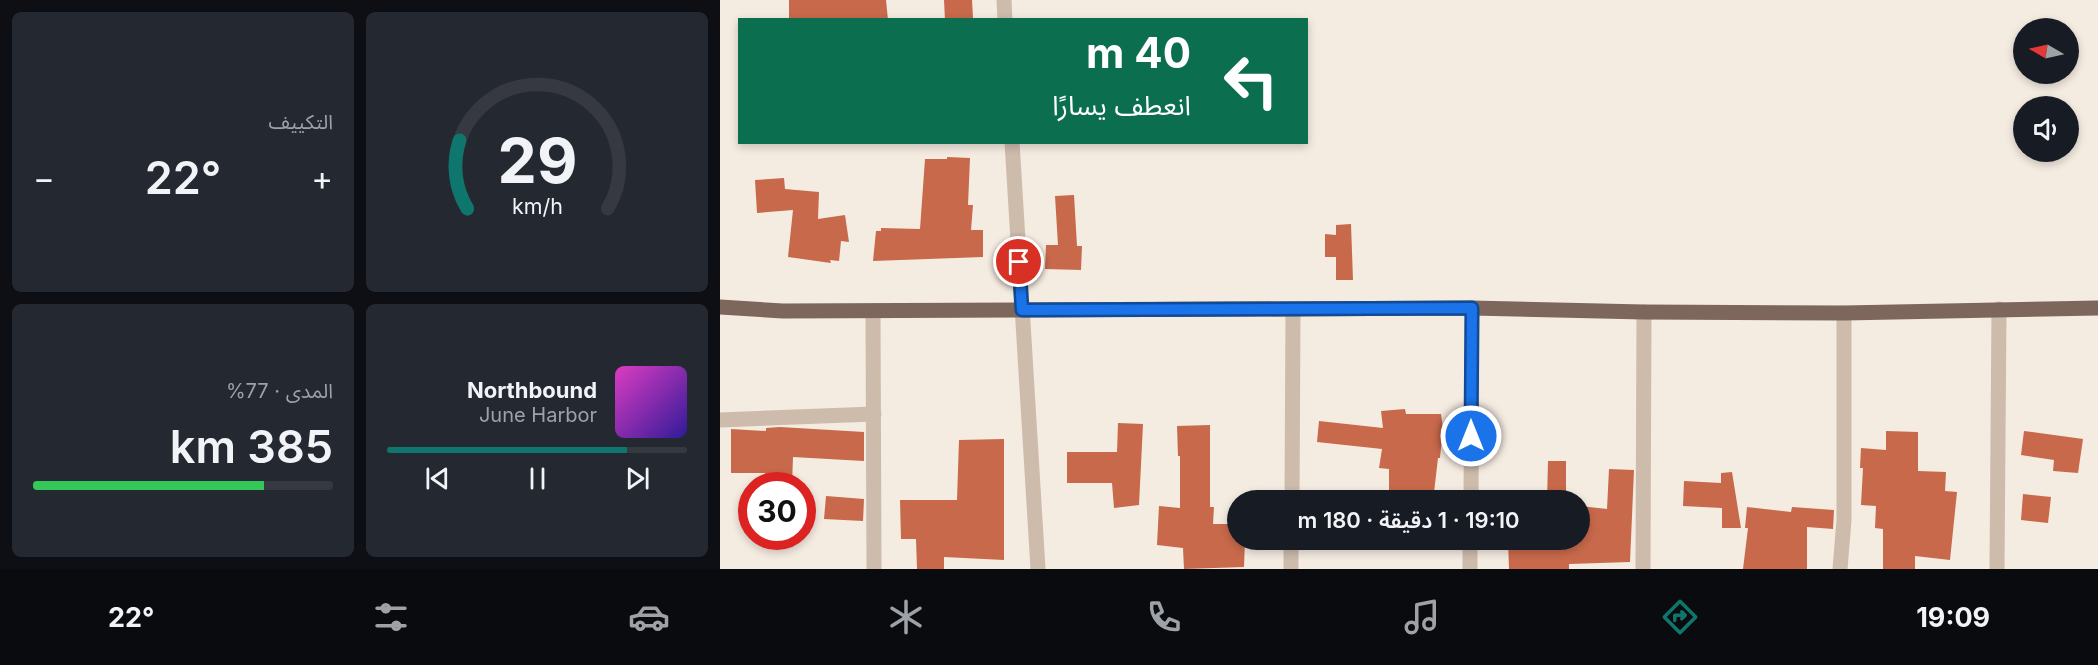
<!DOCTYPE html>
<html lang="ar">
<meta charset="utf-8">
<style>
body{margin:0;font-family:Inter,"Noto Sans Arabic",sans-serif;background:#242831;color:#f1f3f6;direction:rtl;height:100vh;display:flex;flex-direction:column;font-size:22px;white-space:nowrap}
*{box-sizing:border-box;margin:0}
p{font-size:20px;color:#9ea1a6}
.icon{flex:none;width:33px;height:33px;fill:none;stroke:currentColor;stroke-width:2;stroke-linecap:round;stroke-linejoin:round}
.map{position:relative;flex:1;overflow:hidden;direction:ltr}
.sheet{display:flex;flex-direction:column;gap:12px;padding:12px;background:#0d0f14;width:720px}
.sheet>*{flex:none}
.hud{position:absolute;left:18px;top:18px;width:570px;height:126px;border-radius:0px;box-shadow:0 3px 9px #0003;direction:rtl;background:#0b6e4f;color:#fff;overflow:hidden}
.needle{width:39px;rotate:279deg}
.tools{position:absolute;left:1293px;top:18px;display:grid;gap:12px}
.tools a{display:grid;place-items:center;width:66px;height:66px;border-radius:50%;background:#171b24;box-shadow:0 3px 9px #0003;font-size:30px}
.speed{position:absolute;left:18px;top:472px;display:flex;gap:12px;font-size:30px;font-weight:700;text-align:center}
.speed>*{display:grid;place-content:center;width:78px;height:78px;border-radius:50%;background:#171b24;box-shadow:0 3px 9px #0003;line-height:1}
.speed .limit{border:9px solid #d22;background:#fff;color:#111}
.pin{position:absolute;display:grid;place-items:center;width:51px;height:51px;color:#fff;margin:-26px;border:3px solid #fff;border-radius:50%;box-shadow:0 2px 6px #0007}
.me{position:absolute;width:66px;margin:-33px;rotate:0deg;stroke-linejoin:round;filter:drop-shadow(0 0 4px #0008)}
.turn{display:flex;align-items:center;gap:21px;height:126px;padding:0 18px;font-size:27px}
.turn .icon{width:78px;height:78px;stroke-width:2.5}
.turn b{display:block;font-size:42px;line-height:51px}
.big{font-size:45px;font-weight:600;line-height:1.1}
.sheet .card{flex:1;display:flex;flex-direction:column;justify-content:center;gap:9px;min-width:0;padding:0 21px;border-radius:9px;background:#242831}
.sheet .dial{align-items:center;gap:0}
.dial svg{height:156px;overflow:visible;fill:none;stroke:#363941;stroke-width:7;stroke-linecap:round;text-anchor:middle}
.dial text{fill:#f1f3f6;stroke:none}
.song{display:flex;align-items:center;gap:18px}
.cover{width:72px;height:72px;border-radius:9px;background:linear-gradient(135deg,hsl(310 70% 55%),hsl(250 70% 35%))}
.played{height:6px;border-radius:3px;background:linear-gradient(90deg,#0f766e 80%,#363941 80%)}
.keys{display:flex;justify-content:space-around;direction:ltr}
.heat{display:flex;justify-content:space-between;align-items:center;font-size:33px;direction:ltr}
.charge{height:9px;border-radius:4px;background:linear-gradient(90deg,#34c759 77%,#363941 0)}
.sheet .tiles{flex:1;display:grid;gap:12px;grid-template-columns:repeat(2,1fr)}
.trip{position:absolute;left:507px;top:490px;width:363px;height:60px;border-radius:30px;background:#171b24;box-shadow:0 3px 9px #0003;font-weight:600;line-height:60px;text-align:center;direction:rtl}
.menu{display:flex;height:96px;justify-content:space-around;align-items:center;background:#090b0e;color:#9ea1a6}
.menu .icon{width:42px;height:42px}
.menu .active{color:#0f766e}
.menu b{font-size:27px;color:#f1f3f6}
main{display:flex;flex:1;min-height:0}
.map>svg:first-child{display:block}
</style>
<main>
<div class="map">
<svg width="1378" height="569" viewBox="0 0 1378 569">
<rect width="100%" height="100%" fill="#f4ebe1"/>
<g fill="#c8694b">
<polygon points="69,0 166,0 168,20 69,20"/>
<polygon points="224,0 252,0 253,18 225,20"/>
<polygon points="227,157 250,158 248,205 253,205 251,230 263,230 263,257 153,261 156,231 161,231 161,228 200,229 205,159 227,159"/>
<polygon points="64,178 65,189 99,192 98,219 125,215 129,242 121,241 119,261 110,260 111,263 68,257 73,210 37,213 35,180"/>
<polygon points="354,195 357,246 362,246 361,270 325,269 326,245 338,245 335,196"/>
<polygon points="631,224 633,280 616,280 616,257 605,257 605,234 616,235 616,225"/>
<polygon points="685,409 686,414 721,414 723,428 720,458 718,458 713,501 669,501 669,469 659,468 662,449 597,442 599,421 663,428 661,411"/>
<polygon points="398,423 423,424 419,505 394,508 392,483 347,483 347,452 397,452"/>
<polygon points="490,425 490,507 494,507 493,524 518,524 518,540 525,540 524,567 464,569 463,548 437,545 439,506 460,508 460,456 458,456 457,426"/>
<polygon points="60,427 144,432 144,461 73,457 72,485 45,484 45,473 11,473 11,429 46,431 46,428"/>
<polygon points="1166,431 1198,432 1198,471 1226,472 1225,491 1237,492 1230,560 1195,556 1195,569 1163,569 1163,529 1155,528 1156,506 1141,505 1143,468 1140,468 1141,448 1166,450"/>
<polygon points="1304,431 1363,439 1358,473 1333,471 1334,460 1301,455"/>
<polygon points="284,439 284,560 224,557 224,569 197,569 196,539 181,539 180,500 237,500 239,440"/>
<polygon points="828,461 846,461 846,501 827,501"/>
<polygon points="889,469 914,470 910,562 849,564 849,569 789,569 788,540 860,540 860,506 887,509"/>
<polygon points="1012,472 1021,528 1002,528 1002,508 963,506 964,481 1001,483 1001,473"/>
<polygon points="1303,494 1331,497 1328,523 1301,520"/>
<polygon points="106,496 144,499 143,521 104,519"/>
<polygon points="1027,507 1071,512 1072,507 1114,510 1113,529 1087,527 1087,569 1023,569 1028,528 1025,528"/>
</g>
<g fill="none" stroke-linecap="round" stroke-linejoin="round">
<g stroke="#cdbbac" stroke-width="15">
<polyline points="284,0 285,20"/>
<polyline points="292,142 318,569"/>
<polyline points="153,311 154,569"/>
<polyline points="0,420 154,414"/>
<polyline points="572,501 573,309"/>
<polyline points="751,501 752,308"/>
<polyline points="571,569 571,540"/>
<polyline points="750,569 750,540"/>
<polyline points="923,569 924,312"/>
<polyline points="1120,569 1124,520 1124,313"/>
<polyline points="1277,569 1279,309"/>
</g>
<polyline stroke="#7d675c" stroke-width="15" points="0,307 63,311 752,308 924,312 1124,313 1378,308"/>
</g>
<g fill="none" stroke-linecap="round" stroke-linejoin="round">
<g stroke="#114b97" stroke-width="15">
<polyline id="route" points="299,262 302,310 752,308 751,436"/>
</g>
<use href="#route" stroke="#1a73e8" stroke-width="10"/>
</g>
</svg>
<div class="tools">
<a><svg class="needle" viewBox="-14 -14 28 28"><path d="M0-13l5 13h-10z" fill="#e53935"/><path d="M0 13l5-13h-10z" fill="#9ea1a6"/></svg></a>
<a><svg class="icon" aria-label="sound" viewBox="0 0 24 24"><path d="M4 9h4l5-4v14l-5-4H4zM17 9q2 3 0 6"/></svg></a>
</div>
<div class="speed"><div class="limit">30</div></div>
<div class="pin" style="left:299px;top:262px;background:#d93025"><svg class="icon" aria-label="arrive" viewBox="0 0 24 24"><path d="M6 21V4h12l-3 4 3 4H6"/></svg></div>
<svg class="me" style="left:751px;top:436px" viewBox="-20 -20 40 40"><circle r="17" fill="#1a73e8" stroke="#fff" stroke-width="3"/><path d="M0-11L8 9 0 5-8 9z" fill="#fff"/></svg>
<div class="trip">19:10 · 1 دقيقة · 180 m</div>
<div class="hud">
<div class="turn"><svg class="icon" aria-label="left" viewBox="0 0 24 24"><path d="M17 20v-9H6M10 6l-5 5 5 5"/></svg><div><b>40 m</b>انعطف يسارًا</div></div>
</div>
</div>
<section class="sheet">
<div class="tiles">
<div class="card dial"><svg viewBox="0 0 100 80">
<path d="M14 69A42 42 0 1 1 86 69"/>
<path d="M14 69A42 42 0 0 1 10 34" stroke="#0f766e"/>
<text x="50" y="56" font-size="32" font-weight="700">29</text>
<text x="50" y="72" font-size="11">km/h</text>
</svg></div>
<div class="card"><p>التكييف</p>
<div class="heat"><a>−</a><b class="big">22°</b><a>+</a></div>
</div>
<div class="card">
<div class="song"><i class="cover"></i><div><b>Northbound</b><p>June Harbor</p></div></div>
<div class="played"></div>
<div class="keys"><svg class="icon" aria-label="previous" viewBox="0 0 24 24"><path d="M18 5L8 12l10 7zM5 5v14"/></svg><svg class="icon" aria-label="pause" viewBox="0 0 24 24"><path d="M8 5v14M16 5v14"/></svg><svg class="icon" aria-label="next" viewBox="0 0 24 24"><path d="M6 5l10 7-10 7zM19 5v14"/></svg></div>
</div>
<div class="card"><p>المدى · 77%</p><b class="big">385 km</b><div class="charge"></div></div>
</div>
</section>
</main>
<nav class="menu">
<b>19:09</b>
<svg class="icon active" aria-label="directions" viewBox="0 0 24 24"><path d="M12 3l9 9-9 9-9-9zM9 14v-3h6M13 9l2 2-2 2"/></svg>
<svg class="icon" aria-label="music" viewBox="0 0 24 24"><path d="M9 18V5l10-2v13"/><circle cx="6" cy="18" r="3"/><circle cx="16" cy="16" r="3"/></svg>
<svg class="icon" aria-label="phone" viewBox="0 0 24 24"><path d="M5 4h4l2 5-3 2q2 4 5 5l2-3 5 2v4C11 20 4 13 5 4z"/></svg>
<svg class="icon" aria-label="climate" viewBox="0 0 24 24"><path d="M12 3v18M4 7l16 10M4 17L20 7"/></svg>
<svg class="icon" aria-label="car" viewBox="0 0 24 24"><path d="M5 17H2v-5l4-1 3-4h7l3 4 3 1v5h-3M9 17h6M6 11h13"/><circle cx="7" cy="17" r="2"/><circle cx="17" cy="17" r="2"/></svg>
<svg class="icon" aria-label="filters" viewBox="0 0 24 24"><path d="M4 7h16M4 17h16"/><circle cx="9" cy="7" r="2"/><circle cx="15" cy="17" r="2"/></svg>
<b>22°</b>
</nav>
